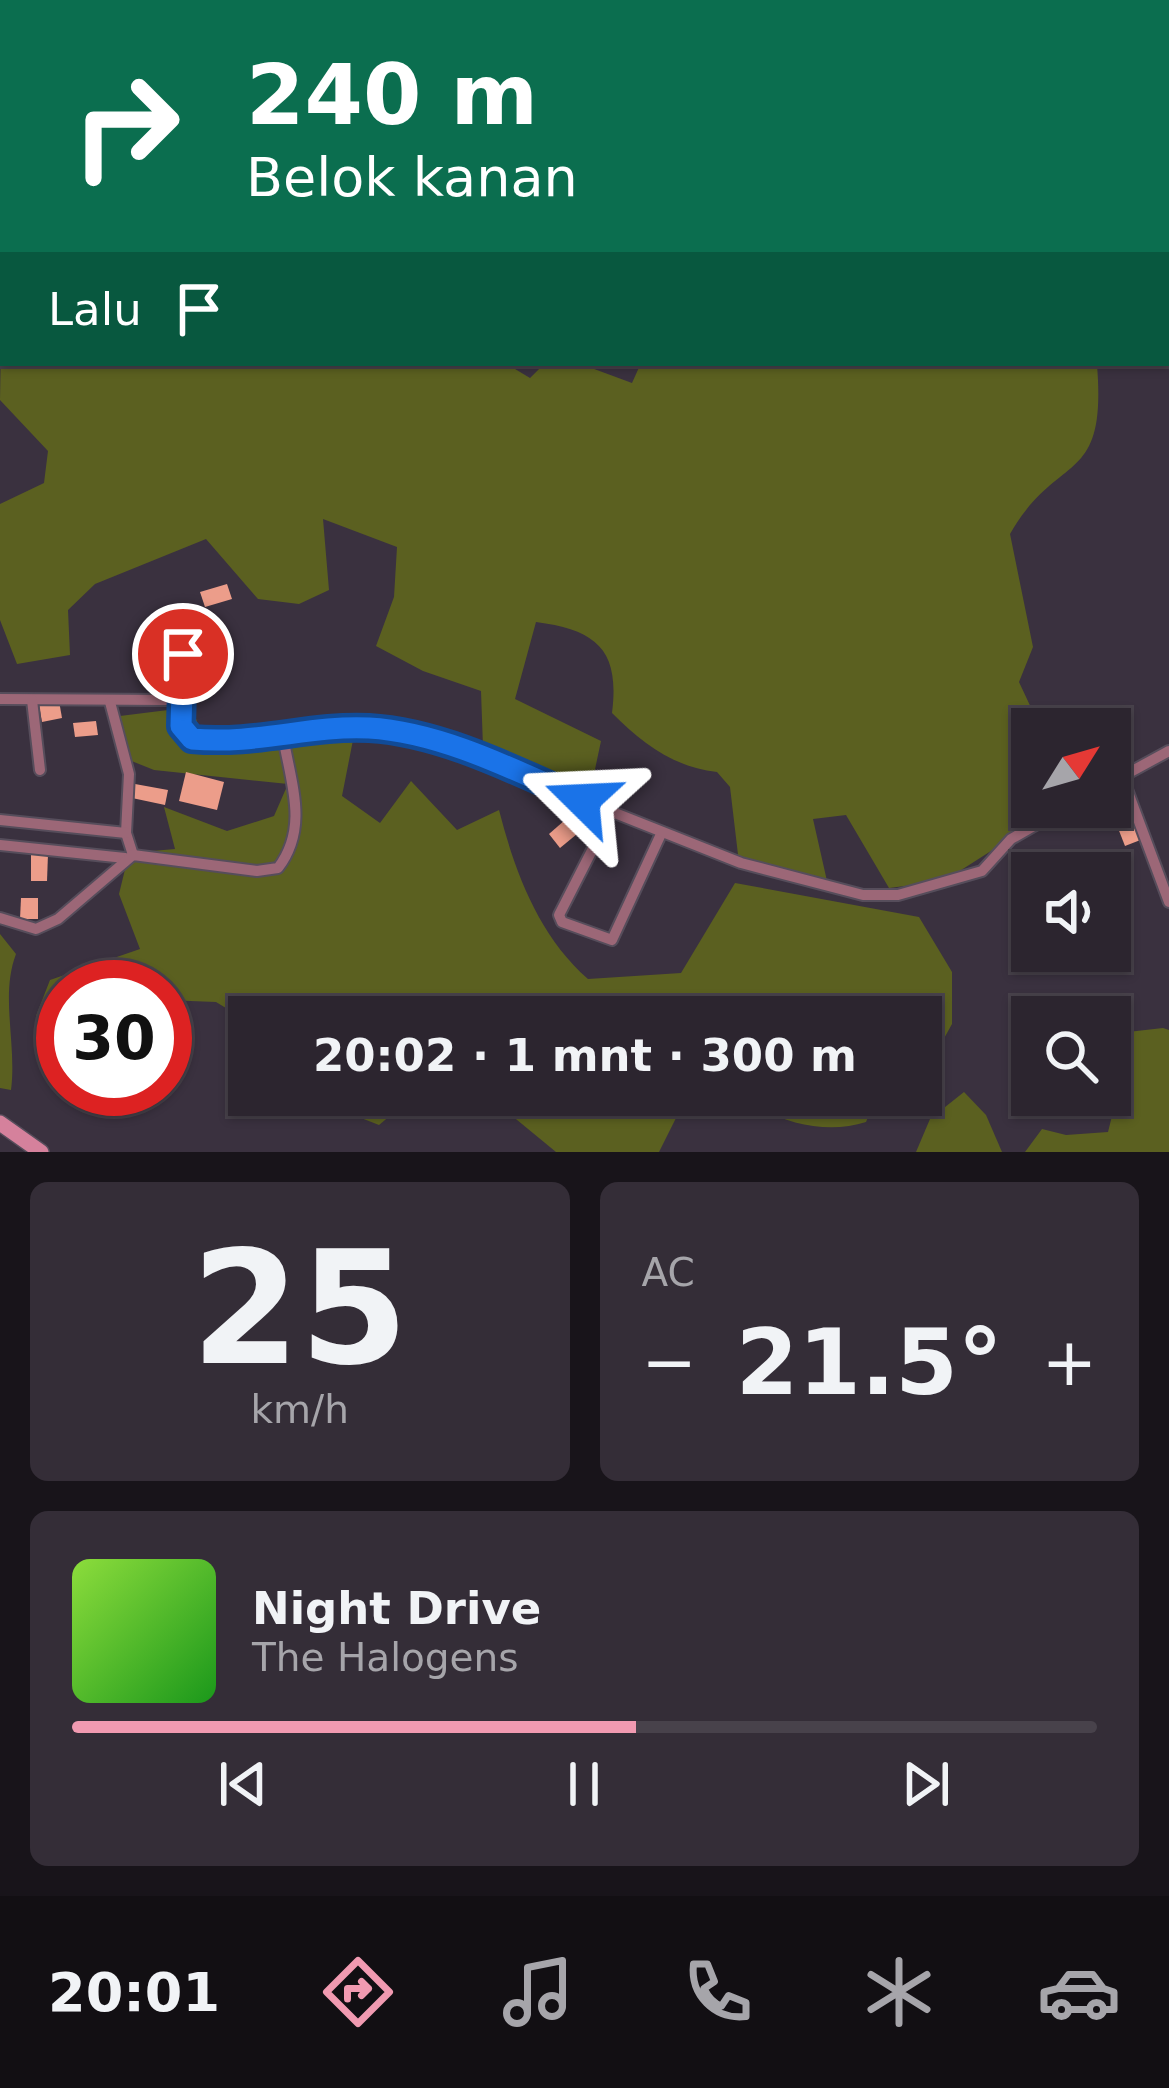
<!DOCTYPE html>
<html lang="id">
<meta charset="utf-8">
<style>
body{margin:0;font-family:"DejaVu Sans",sans-serif;background:#342d37;color:#f1f3f6;height:100vh;display:flex;flex-direction:column;font-size:45px;white-space:nowrap}
*{box-sizing:border-box;margin:0}
p{font-size:39px;color:#a6a5aa}
.icon{flex:none;width:66px;height:66px;fill:none;stroke:currentColor;stroke-width:2;stroke-linecap:round;stroke-linejoin:round}
.map{position:relative;height:1152px;overflow:hidden}
.side{display:flex;flex-direction:column;gap:30px;padding:30px;background:#18141a;flex:1}
.side>*{flex:none}
.guide{position:absolute;left:0px;top:0px;width:1170px;height:366px;box-shadow:0 3px 9px #0004,0 0 0 3px #48424b;background:#0b6e4f;color:#fff;overflow:hidden}
.needle{width:78px;rotate:53deg}
.fabs{position:absolute;left:1011px;top:708px;display:grid;gap:24px}
.fabs a{display:grid;place-items:center;width:120px;height:120px;border-radius:0px;background:#2c252f;box-shadow:0 3px 9px #0004,0 0 0 3px #48424b;font-size:60px}
.speed{position:absolute;left:36px;top:960px;display:flex;gap:24px;font-size:60px;font-weight:700;text-align:center}
.speed>*{display:grid;place-content:center;width:156px;height:156px;border-radius:50%;background:#2c252f;box-shadow:0 3px 9px #0004,0 0 0 3px #48424b;line-height:1}
.speed .limit{border:18px solid #d22;background:#fff;color:#111}
.pin{position:absolute;display:grid;place-items:center;width:102px;height:102px;color:#fff;margin:-51px;border:6px solid #fff;border-radius:50%;box-shadow:0 3px 12px #0007}
.me{position:absolute;width:132px;margin:-66px;rotate:291deg;stroke-linejoin:round;filter:drop-shadow(0 0 9px #0008)}
.turn{display:flex;align-items:center;gap:42px;height:252px;padding:0 48px;font-size:54px}
.turn .icon{width:156px;height:156px;stroke-width:2.5}
.turn b{display:block;font-size:84px;line-height:102px}
.then{display:flex;align-items:center;height:114px;padding:0 48px;background:#0003;gap:24px;font-size:45px}
.big{font-size:90px;font-weight:700;line-height:1.1}
.side .widget{flex:1;display:flex;flex-direction:column;justify-content:center;gap:18px;min-width:0;padding:0 42px;border-radius:18px;background:#342d37}
.side .dial{align-items:center;gap:0}
.dial b{font-size:156px;line-height:1}
.song{display:flex;align-items:center;gap:36px}
.cover{width:144px;height:144px;border-radius:18px;background:linear-gradient(135deg,hsl(90 70% 55%),hsl(120 70% 35%))}
.played{height:12px;border-radius:6px;background:linear-gradient(90deg,#f19ab1 55%,#48424b 55%)}
.keys{display:flex;justify-content:space-around;direction:ltr}
.heat{display:flex;justify-content:space-between;align-items:center;font-size:66px;direction:ltr}
.side .tiles{flex:1;display:grid;gap:30px;grid-template-columns:1fr 1fr}
.widget:last-child{grid-column:span 2}
.trip{position:absolute;left:228px;top:996px;width:714px;height:120px;border-radius:0px;background:#2c252f;box-shadow:0 3px 9px #0004,0 0 0 3px #48424b;font-weight:700;line-height:120px;text-align:center}
.dock{display:flex;height:192px;justify-content:space-around;align-items:center;background:#120f13;color:#a6a5aa}
.dock .icon{width:84px;height:84px}
.dock .current{color:#f19ab1}
.dock b{font-size:54px;color:#f1f3f6}
.map>svg:first-child{display:block}
</style>
<div class="map">
<svg width="1169" height="1152" viewBox="0 0 1169 1152">
<rect width="100%" height="100%" fill="#3a313f"/>
<g fill="#5b6020">
<polygon points="297,0 804,0 798,3"/>
<path d="M3 229V363H505L530 378 544 364 578 363 632 383 641 363H1105L1097 365C1107 488 1058 450 1010 534L1033 647 1019 682 1041 729H1032V807H1060L944 881 889 888 846 815 813 819 827 881 739 863 730 787 717 772C673 767 642 743 612 713 620 650 597 630 536 622L515 699 601 741 590 793 483 747 481 691 423 671 376 646 394 597 397 547 323 519 329 590 299 604 258 599 206 539 95 584 68 610 70 655 17 664 0 620V504L44 483 48 451 0 400Z"/>
<path d="M192 707 204 742 353 740 342 796 380 823 411 781 457 830 499 810C515 873 539 936 588 979L681 973 735 883 919 917 952 972V1024L921 1080V1017H249V1022L216 1002 165 1000V987H63V1012L36 1016 50 980 140 949 119 894 129 853 175 849 164 807 227 831 274 816 288 784 154 770 124 758 120 716Z"/>
<path d="M0 934 16 954C0 996 17 1044 11 1090L0 1088Z"/>
<polygon points="1163,1028 1169,1030 1169,1152 1025,1152 1042,1129 1066,1135 1108,1132 1113,1112 1097,1095 1110,1095 1110,1034"/>
<polygon points="964,1092 986,1115 1002,1152 916,1152 930,1119"/>
<polygon points="302,1095 415,1095 379,1125"/>
<polygon points="465,1095 704,1095 676,1118 659,1152 556,1152 489,1097"/>
<path d="M743 1095H878L866 1122C826 1135 774 1123 743 1095Z"/>
</g>
<g fill="#ec9d8a">
<polygon points="227,584 232,599 205,607 200,592"/>
<polygon points="59,701 62,718 42,722 39,705"/>
<polygon points="96,721 98,735 75,737 73,723"/>
<polygon points="186,772 224,782 217,810 179,801"/>
<polygon points="135,784 168,790 165,805 132,798"/>
<polygon points="1133,815 1143,839 1125,846 1116,823"/>
<polygon points="565,820 577,834 560,848 549,834"/>
<polygon points="31,854 48,854 47,881 31,881"/>
<polygon points="21,898 38,898 38,919 20,919"/>
</g>
<g fill="none" stroke-linecap="round" stroke-linejoin="round">
<g stroke="#564d5b" stroke-width="14">
<g id="minor">
<polyline points="0,699 170,700 179,705 181,726 192,739 244,744 285,738"/>
<polyline points="32,700 40,770"/>
<polyline points="110,702 129,774 126,833 133,855"/>
<polyline points="179,705 183,654"/>
<polyline points="1122,776 1169,902"/>
<polyline points="1110,783 1169,751"/>
<polyline points="611,813 559,915 562,922 612,940 661,834"/>
<polyline points="0,820 126,833"/>
<polyline points="0,845 125,858"/>
<path d="M0 918 36 929 58 919 133 855 257 871 278 868C308 829 292 786 284 742 310 720 387 731 421 736L741 863 863 895H898L982 871 1011 839 1067 807"/>
</g>
</g>
<g stroke="#564d5b" stroke-width="18">
<polyline id="secondary" points="0,1123 41,1152"/>
</g>
<use href="#minor" stroke="#9c6777" stroke-width="10"/>
<use href="#secondary" stroke="#d5819c" stroke-width="15"/>
</g>
<g fill="none" stroke-linecap="round" stroke-linejoin="round">
<g stroke="#114b97" stroke-width="30">
<path id="route" d="M183 654 181 726 192 739C257 745 309 725 369 728 441 732 517 771 582 800"/>
</g>
<use href="#route" stroke="#1a73e8" stroke-width="21"/>
</g>
</svg>
<div class="fabs">
<a><svg class="needle" viewBox="-14 -14 28 28"><path d="M0-13l5 13h-10z" fill="#e53935"/><path d="M0 13l5-13h-10z" fill="#a6a5aa"/></svg></a>
<a><svg class="icon" aria-label="sound" viewBox="0 0 24 24"><path d="M4 9h4l5-4v14l-5-4H4zM17 9q2 3 0 6"/></svg></a>
<a><svg class="icon" aria-label="search" viewBox="0 0 24 24"><circle cx="10" cy="10" r="6"/><path d="M15 15l6 6"/></svg></a>
</div>
<div class="speed"><div class="limit">30</div></div>
<div class="pin" style="left:183px;top:654px;background:#d93025"><svg class="icon" aria-label="arrive" viewBox="0 0 24 24"><path d="M6 21V4h12l-3 4 3 4H6"/></svg></div>
<svg class="me" style="left:582px;top:800px" viewBox="-20 -20 40 40"><path d="M0-17L14 15 0 8-14 15z" fill="#1a73e8" stroke="#fff" stroke-width="4"/></svg>
<div class="trip">20:02 · 1 mnt · 300 m</div>
<div class="guide">
<div class="turn"><svg class="icon" aria-label="right" viewBox="0 0 24 24"><path d="M7 20v-9h11M14 6l5 5-5 5"/></svg><div><b>240 m</b>Belok kanan</div></div>
<div class="then">Lalu<svg class="icon" aria-label="arrive" viewBox="0 0 24 24"><path d="M6 21V4h12l-3 4 3 4H6"/></svg></div>
</div>
</div>
<section class="side">
<div class="tiles">
<div class="widget dial"><b>25</b><p>km/h</p></div>
<div class="widget"><p>AC</p>
<div class="heat"><a>−</a><b class="big">21.5°</b><a>+</a></div>
</div>
<div class="widget">
<div class="song"><i class="cover"></i><div><b>Night Drive</b><p>The Halogens</p></div></div>
<div class="played"></div>
<div class="keys"><svg class="icon" aria-label="previous" viewBox="0 0 24 24"><path d="M18 5L8 12l10 7zM5 5v14"/></svg><svg class="icon" aria-label="pause" viewBox="0 0 24 24"><path d="M8 5v14M16 5v14"/></svg><svg class="icon" aria-label="next" viewBox="0 0 24 24"><path d="M6 5l10 7-10 7zM19 5v14"/></svg></div>
</div>
</div>
</section>
<nav class="dock">
<b>20:01</b>
<svg class="icon current" aria-label="directions" viewBox="0 0 24 24"><path d="M12 3l9 9-9 9-9-9zM9 14v-3h6M13 9l2 2-2 2"/></svg>
<svg class="icon" aria-label="music" viewBox="0 0 24 24"><path d="M9 18V5l10-2v13"/><circle cx="6" cy="18" r="3"/><circle cx="16" cy="16" r="3"/></svg>
<svg class="icon" aria-label="phone" viewBox="0 0 24 24"><path d="M5 4h4l2 5-3 2q2 4 5 5l2-3 5 2v4C11 20 4 13 5 4z"/></svg>
<svg class="icon" aria-label="climate" viewBox="0 0 24 24"><path d="M12 3v18M4 7l16 10M4 17L20 7"/></svg>
<svg class="icon" aria-label="car" viewBox="0 0 24 24"><path d="M5 17H2v-5l4-1 3-4h7l3 4 3 1v5h-3M9 17h6M6 11h13"/><circle cx="7" cy="17" r="2"/><circle cx="17" cy="17" r="2"/></svg>
</nav>
